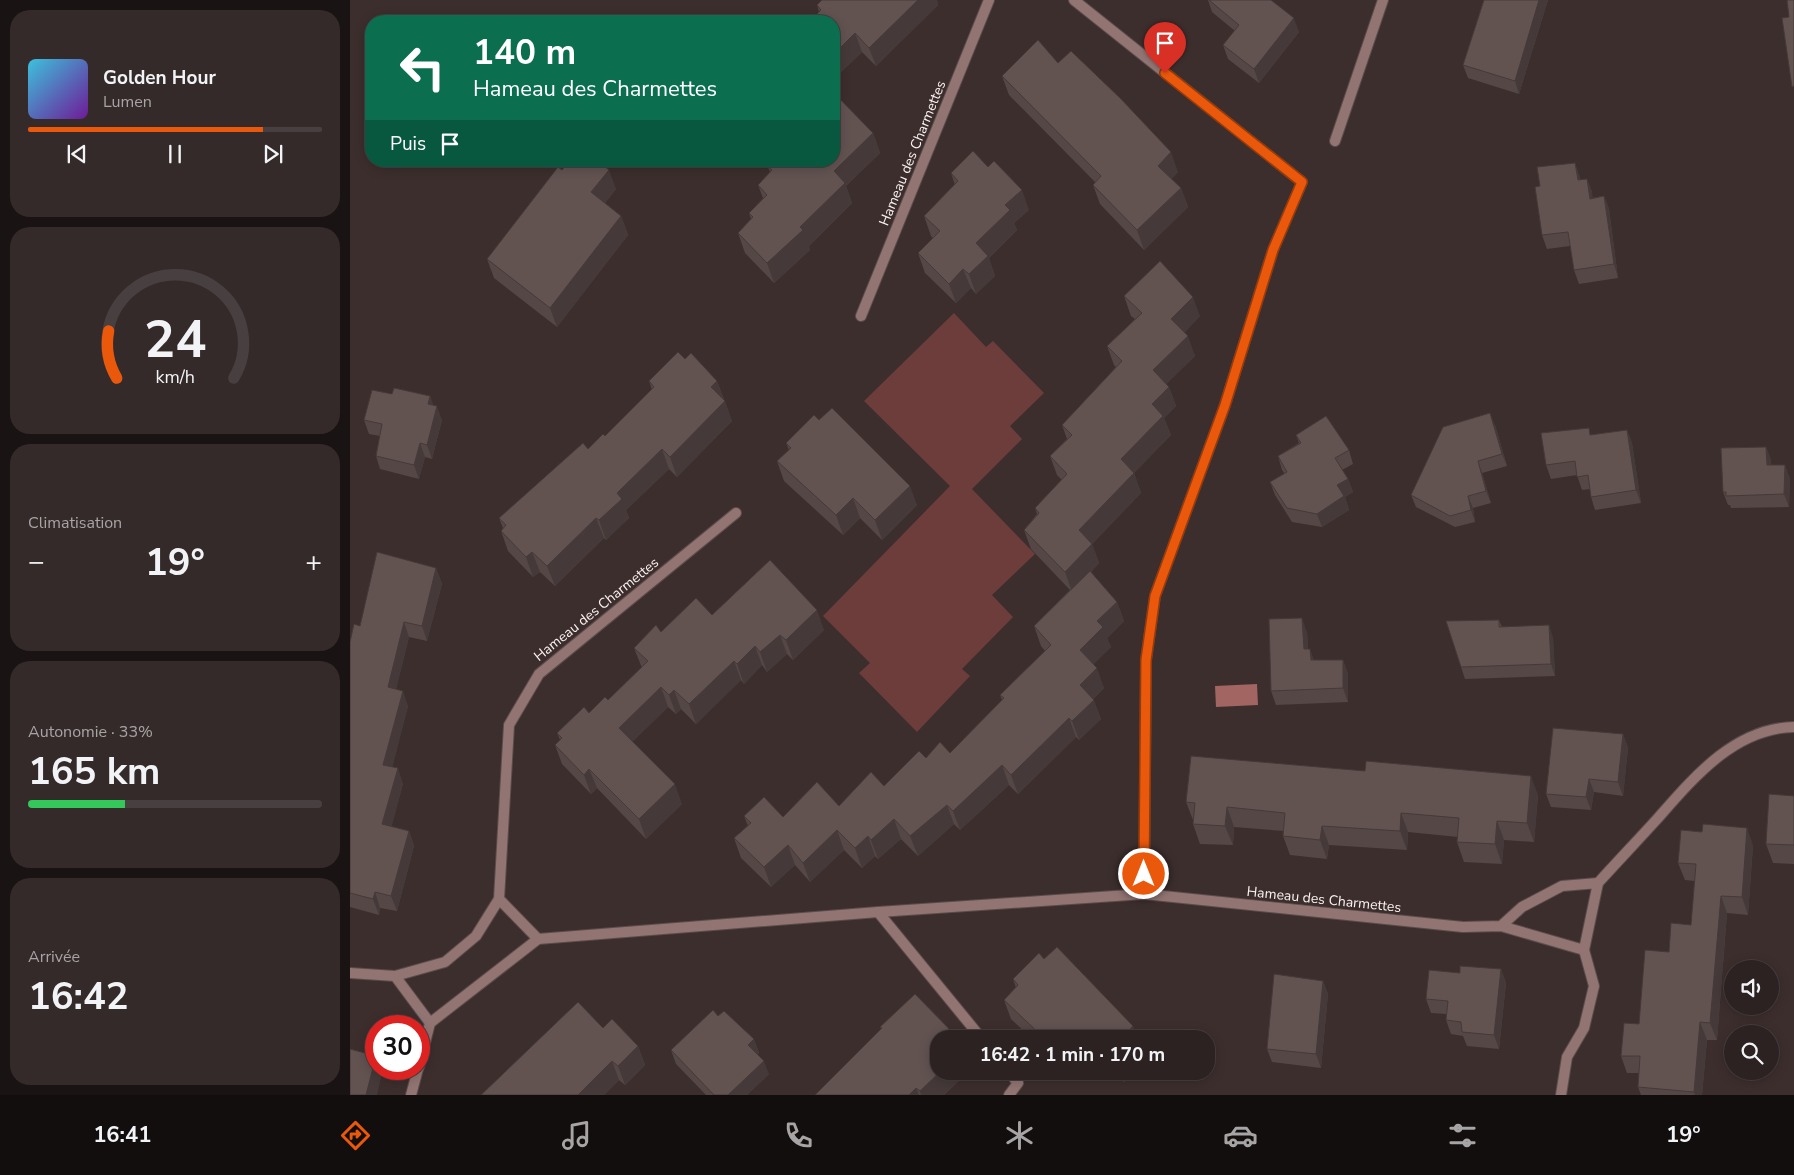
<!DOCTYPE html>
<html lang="fr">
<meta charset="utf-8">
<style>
body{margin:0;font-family:"Nunito Sans",sans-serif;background:#352a2a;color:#f1f3f6;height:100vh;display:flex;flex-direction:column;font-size:19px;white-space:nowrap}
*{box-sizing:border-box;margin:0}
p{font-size:16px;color:#a7a4a5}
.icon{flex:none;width:28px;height:28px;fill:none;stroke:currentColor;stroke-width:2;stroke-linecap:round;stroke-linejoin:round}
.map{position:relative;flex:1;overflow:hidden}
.side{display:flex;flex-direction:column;gap:10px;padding:10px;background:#191313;width:350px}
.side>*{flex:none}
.guide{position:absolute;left:15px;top:15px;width:475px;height:152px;border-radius:20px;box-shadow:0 2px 12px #0003,0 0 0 1px #483f40;background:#0b6e4f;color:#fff;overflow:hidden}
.buttons{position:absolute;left:1374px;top:960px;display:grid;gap:10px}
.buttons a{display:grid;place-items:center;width:55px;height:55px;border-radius:50%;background:#2d2222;box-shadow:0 2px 12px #0003,0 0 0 1px #483f40;font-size:25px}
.speed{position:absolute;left:15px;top:1015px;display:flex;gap:10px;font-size:25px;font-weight:700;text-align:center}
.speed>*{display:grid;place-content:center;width:65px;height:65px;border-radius:50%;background:#2d2222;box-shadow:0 2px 12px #0003,0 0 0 1px #483f40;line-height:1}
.speed .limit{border:8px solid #d22;background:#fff;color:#111}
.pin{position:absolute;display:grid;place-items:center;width:42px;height:42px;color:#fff;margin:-51px -21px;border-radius:50% 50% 50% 0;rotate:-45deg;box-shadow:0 0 5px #0007}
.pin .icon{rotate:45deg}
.me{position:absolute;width:55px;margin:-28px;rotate:0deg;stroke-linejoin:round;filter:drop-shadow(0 0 4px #0008)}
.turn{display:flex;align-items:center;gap:18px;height:105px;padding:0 25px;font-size:22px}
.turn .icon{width:65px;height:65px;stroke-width:2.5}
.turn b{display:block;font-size:35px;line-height:42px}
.then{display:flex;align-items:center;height:48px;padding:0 25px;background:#0003;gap:10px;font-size:19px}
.big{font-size:38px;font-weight:700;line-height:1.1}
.side .tile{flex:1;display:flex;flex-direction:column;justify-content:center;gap:8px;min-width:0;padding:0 18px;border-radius:20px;background:#352a2a}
.side .dial{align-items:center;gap:0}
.dial svg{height:130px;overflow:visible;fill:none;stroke:#483f40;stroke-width:7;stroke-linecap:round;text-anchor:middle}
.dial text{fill:#f1f3f6;stroke:none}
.song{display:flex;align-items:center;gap:15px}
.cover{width:60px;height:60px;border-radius:8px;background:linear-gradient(135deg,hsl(190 70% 55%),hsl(280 70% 35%))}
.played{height:5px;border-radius:2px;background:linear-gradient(90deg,#ea580c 80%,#483f40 80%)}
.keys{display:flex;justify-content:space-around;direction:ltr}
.heat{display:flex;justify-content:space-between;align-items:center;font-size:28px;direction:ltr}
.charge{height:8px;border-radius:4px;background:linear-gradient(90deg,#34c759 33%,#483f40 0)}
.trip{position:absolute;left:580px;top:1030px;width:285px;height:50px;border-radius:20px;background:#2d2222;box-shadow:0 2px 12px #0003,0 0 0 1px #483f40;font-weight:700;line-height:50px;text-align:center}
.tab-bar{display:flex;height:80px;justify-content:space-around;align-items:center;background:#120e0e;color:#a7a4a5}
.tab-bar .icon{width:35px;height:35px}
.tab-bar .on{color:#ea580c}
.tab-bar b{font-size:22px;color:#f1f3f6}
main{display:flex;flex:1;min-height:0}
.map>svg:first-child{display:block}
</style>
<main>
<section class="side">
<div class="tile">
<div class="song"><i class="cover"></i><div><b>Golden Hour</b><p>Lumen</p></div></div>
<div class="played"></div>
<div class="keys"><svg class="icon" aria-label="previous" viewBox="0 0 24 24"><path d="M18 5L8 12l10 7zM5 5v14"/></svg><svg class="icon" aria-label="pause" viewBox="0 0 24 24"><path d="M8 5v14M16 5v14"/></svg><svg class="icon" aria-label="next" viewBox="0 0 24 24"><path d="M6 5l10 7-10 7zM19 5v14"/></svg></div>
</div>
<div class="tile dial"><svg viewBox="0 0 100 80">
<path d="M14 69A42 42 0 1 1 86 69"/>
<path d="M14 69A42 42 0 0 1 9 40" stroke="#ea580c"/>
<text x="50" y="56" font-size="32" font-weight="700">24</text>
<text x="50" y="72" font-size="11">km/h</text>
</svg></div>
<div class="tile"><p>Climatisation</p>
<div class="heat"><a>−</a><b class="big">19°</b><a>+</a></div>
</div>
<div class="tile"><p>Autonomie · 33%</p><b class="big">165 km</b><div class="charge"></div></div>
<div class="tile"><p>Arrivée</p><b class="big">16:42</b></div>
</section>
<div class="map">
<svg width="1444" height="1095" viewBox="0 0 1444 1095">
<rect width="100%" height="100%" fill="#3c2e2d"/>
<polygon fill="#6d3d3b" points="604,313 636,347 643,341 694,393 660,426 672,439 622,489 685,554 642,595 663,617 612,669 620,676 567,732 509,673 520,663 473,616 600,486 514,401"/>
<polygon fill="#a36562" points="907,684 908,705 866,707 865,686"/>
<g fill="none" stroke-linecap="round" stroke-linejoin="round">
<g stroke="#5b4d4c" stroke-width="12">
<g id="minor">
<polyline points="724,0 952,182 923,250 875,405 805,596 796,660 794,894"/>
<polyline points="985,141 1033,0"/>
<polyline points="511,316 639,0"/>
<path d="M1248 883C1268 861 1288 840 1308 818 1344 777 1385 728 1444 727"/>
<polyline points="149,899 188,939 80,1023 45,976 95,962 126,936 149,899 159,725 189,674 386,513"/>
<polyline points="528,912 632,1039"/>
<polyline points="188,939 528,912 794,894 1113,927 1151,926 1234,950 1248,883 1212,886 1172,907 1151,926"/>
<polyline points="0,973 45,976"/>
<polyline points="69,1067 80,1023"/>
<polyline points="658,1071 668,1083 659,1095"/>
<polyline points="61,1095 68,1069"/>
<polyline points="1211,1095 1217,1057 1234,1028 1244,986 1234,950"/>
</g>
</g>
<use href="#minor" stroke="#927573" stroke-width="10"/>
</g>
<g fill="#544746">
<polygon points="472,0 587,0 588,5 526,66 512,52 490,73 484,67 484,21 469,12 467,5"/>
<polygon points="858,0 921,0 949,32 909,83 878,59 873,45 885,31 862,12"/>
<polygon points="1134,0 1198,0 1169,94 1118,78 1113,65"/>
<polygon points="708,63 828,172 821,179 831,188 838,207 794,250 750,204 743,185 745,182 659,95 652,76"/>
<polygon points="523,133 530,153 496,186 502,203 459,246 460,250 424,283 395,253 388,233 401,219 399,213 413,198 408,185 420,172 417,165"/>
<polygon points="1225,163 1230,180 1237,179 1242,192 1242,198 1254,196 1259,209 1268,278 1229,284 1224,270 1220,246 1197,249 1192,235 1190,186"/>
<polygon points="212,170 266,189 255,203 271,216 278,235 207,327 144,278 137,259"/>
<polygon points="601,173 679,210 664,223 667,230 639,258 645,276 626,294 621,288 606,303 575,273 568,253 583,238 581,236 574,216 605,185"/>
<polygon points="774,296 850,316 834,333 845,356 816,384 819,387 826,406 814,418 821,435 784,473 791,493 742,544 749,563 741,572 767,602 774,621 757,638 761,647 743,664 754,688 743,699 751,719 729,740 726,737 668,794 659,785 610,830 604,824 568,856 551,839 528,859 525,856 512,868 494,850 460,882 445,865 421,887 391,858 384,838 398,826 394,816 433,817 489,806 534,786 576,758 600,753 652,700 650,695 695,651 691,646 684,626 720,590 681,549 674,530 687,514 685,508 712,480 707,475 700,456 717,439 712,425 766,367 764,365 757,346 785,319 781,316"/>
<polygon points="335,359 367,381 382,421 327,477 319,469 276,510 279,518 256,540 254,538 205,586 190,572 183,577 158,551 151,531 153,528 149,518 255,436 302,390 299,381"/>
<polygon points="42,394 80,396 83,405 92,420 82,459 75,457 69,479 30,469 26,456 30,436 19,434 14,420"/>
<polygon points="469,420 567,505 532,540 510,518 493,535 434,481 427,461 439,450 436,443"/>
<polygon points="1145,425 1157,466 1132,473 1141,503 1123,508 1125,522 1105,527 1066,507 1061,495"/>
<polygon points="1277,430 1282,443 1291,503 1245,510 1241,497 1240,489 1232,490 1227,475 1201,479 1196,465 1241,435"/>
<polygon points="946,435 999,450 1003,464 992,470 998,479 1003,492 995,497 999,510 972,527 942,522 925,495 920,482 935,474 932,470 928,456 949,443"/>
<polygon points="1416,447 1421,460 1421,465 1440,478 1439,507 1381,508 1380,505 1378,505 1373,492"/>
<polygon points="86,568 92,584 77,641 59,637 46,689 58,706 42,767 53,784 41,827 59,831 64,846 47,911 30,908 29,915 0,907 0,642 10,626"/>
<polygon points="362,615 474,630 443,660 437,654 417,672 412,665 394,684 391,680 346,724 331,709 326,714 318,707 282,742 332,804 296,839 247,788 241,794 212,764 205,745 210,740 207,733 258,700 292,668 284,648 311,632"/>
<polygon points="1149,620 1152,627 1203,637 1205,676 1115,679 1111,667"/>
<polygon points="957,632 958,649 964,660 993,660 998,674 998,702 926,705 921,691"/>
<polygon points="1273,734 1278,748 1273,796 1244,792 1241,810 1201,807 1196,794"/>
<polygon points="1188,795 1184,842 1154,840 1152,864 1114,862 1107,842 1108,837 1058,832 1057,850 979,845 977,859 940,855 933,836 934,831 884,827 883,845 850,844 843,824 843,820 836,802"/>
<polygon points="1444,796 1444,864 1423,863 1416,844"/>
<polygon points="1403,845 1398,915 1377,913 1367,1040 1357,1040 1352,1095 1291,1095 1288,1087 1289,1073 1277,1073 1271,1056 1289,1024 1319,952 1341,925 1345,881 1335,880 1328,863"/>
<polygon points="694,959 783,1026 789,1039 682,1039 661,1019 654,1000 666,988 663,979"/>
<polygon points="1151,969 1156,983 1149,1049 1117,1046 1113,1036 1101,1034 1096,1020 1096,1014 1081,1013 1076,999 1110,973"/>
<polygon points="973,981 978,994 971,1068 922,1062 917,1049"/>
<polygon points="368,1016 404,1039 409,1053 407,1054 419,1074 397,1095 356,1095 326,1064 321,1050"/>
<polygon points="530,1027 589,1071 619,1071 594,1095 465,1095 531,1029"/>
<polygon points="253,1028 288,1046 295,1065 275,1085 269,1080 254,1095 131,1095"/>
<polygon points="749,1071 785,1071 774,1082 765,1073 757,1079"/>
</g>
<g fill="#453a39">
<polygon points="568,0 587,0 588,5 526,66 519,48"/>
<polygon points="1189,0 1198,0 1169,94 1165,81"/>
<polygon points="944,18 949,32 909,83 904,69"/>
<polygon points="505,33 512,52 490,73 484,57 484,54"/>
<polygon points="523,133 530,153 496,186 502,203 459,246 460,250 424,283 417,263 484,171"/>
<polygon points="821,152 828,172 815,185 808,166"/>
<polygon points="1225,163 1230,177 1233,194 1228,180"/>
<polygon points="259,170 266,189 248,212 241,192"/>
<polygon points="1237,179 1242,192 1245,213 1240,199"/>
<polygon points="831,188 838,207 794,250 787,230"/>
<polygon points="672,190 679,210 664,223 667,230 639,258 645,276 626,294 619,274 626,243 655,205"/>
<polygon points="1254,196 1259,209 1268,278 1264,264"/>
<polygon points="271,216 278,235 207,327 200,308"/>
<polygon points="613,269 621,288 606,303 599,284"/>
<polygon points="843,297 850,316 828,339 821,319"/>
<polygon points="838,336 845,356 810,390 803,370"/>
<polygon points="367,381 374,401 361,387"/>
<polygon points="819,387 826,406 814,418 821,435 778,479 771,459 802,404"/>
<polygon points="80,396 85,409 78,404"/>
<polygon points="375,401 382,421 327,477 320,457"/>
<polygon points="87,406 92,420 82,459 77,445"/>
<polygon points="1140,413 1145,425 1157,466 1152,454"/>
<polygon points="1277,430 1282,443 1291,503 1286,490"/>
<polygon points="70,443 75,457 69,479 64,465"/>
<polygon points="1416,447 1421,460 1422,478 1417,465"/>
<polygon points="312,449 319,469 276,510 279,518 256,540 249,520 267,493"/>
<polygon points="1128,461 1132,473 1141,503 1136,491"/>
<polygon points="1435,465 1440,478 1439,507 1434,494"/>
<polygon points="784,473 791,493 742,544 749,563 722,592 715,572 729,530"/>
<polygon points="998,479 1003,492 995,497 999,510 972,527 967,514 987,485"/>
<polygon points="560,486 567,505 532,540 525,520"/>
<polygon points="1118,496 1123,508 1125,522 1121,510"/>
<polygon points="503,498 510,518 493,535 486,515"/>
<polygon points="246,518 254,538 205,586 197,566"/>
<polygon points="182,552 190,572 183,577 176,557"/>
<polygon points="86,568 92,584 77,641 72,626"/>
<polygon points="767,602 774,621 757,638 761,647 738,670 730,650 747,621"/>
<polygon points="467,610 474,630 443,660 436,640"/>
<polygon points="952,618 957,632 959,663 954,649"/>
<polygon points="54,622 59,637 43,702 38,687"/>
<polygon points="1199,625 1203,637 1205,676 1201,664"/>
<polygon points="430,635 437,654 417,672 410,652"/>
<polygon points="405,646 412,665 394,684 387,664"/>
<polygon points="960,649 965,663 961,660"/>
<polygon points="993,660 998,674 998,702 993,688"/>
<polygon points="384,661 391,680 346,724 339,704"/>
<polygon points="747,668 754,688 737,704 730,685"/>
<polygon points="311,687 318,707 276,748 269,728"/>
<polygon points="324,690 331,709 326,714 319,695"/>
<polygon points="53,691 58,706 39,780 33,765"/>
<polygon points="744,700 751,719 729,740 722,721"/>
<polygon points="719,718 726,737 668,794 661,775"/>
<polygon points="1273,734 1278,748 1273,796 1268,782"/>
<polygon points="652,765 659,785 610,830 603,811"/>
<polygon points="48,768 53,784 38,840 32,824"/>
<polygon points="239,769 247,788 241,794 234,775"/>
<polygon points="1181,776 1188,795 1184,842 1177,823"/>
<polygon points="1239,779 1244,792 1241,810 1236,797"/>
<polygon points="325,784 332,804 296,839 289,819"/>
<polygon points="597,805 604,824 568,856 560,836"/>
<polygon points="877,807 884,827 883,845 875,826"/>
<polygon points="1051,813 1058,832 1057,850 1050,831"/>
<polygon points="544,819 551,839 528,859 521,840"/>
<polygon points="1147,821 1154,840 1152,864 1145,844"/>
<polygon points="972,826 979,845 977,859 970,840"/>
<polygon points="1397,828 1403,845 1398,915 1392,897"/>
<polygon points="487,830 494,850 460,882 453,863"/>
<polygon points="59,831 64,846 47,911 41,896"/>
<polygon points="518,836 525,856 512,868 505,848"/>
<polygon points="438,845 445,865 421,887 414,867"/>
<polygon points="25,892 30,908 29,915 23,899"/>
<polygon points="1371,896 1377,913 1367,1040 1360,1023"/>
<polygon points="1151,969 1156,983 1149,1049 1144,1035"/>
<polygon points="973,981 978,994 971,1068 966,1054"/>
<polygon points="1350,1022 1357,1040 1352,1095 1345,1095 1344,1092"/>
<polygon points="783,1026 788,1039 780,1029"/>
<polygon points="404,1039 409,1053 403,1059 398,1045"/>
<polygon points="288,1046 295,1065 275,1085 268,1066"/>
<polygon points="26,1056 26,1069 31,1069 32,1073 27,1095 16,1095"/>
<polygon points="262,1061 269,1080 254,1095 228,1095"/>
<polygon points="414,1061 419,1074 397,1095 378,1095"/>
<polygon points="591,1071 619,1071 594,1095 571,1095 570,1091"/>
<polygon points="754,1071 764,1071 765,1073 757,1079"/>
<polygon points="770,1071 785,1071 774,1082"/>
<polygon points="566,1088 569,1095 559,1095"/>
</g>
<g fill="#625351" stroke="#453a39">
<polygon points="472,0 568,0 519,48 505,33 484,54 484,21 460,21 471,10 467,5"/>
<polygon points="859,0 921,0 944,18 904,69 873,45 889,25"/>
<polygon points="1134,0 1189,0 1165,81 1113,65"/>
<polygon points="1437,0 1444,0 1444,86 1442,87 1432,18 1439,17"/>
<polygon points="688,40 708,63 721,51 771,99 821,152 808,166 831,188 787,230 743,185 751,176 652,76"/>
<polygon points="484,93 523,133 484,171 495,183 450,227 453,230 417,263 388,233 403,217 399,213 417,195 408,185 422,170 417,165 421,161 484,161"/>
<polygon points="623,151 638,167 644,161 672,190 655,205 660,210 626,243 638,256 619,274 613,269 599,284 568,253 590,231 574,216 608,181 601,173"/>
<polygon points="219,161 248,161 259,170 241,192 271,216 200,308 137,259 208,167 212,170"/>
<polygon points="1225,163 1228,180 1237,179 1240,199 1254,196 1264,264 1224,270 1218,232 1192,235 1185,187 1190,186 1187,167"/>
<polygon points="810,261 843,297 821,319 838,336 803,370 819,387 802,404 813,416 771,459 784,473 729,530 742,544 715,572 674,530 689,513 685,508 717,474 700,456 722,435 712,425 772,361 757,346 792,313 774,296"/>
<polygon points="328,352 335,359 341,353 367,381 361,387 375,401 320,457 312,449 267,493 272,499 249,520 246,518 197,566 182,552 176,557 151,531 156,525 149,518 233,443 238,449 253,434 255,436 304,387 299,381"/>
<polygon points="44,388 80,396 78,404 87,406 77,445 70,443 64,465 26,456 32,424 14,420 22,390 42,394"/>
<polygon points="482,408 560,486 525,520 503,498 486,515 427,461 441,448 436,443 464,415 469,420"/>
<polygon points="1140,413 1152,454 1128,461 1136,491 1118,496 1121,510 1100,516 1061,495 1093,427"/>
<polygon points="976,416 999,450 985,458 998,479 987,485 994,496 967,514 937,508 920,482 937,472 928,456 951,443 946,435"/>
<polygon points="1239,428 1240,435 1277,430 1286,490 1241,497 1238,475 1227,477 1225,461 1196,465 1191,433"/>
<polygon points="1416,447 1417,465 1435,465 1434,494 1376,496 1376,492 1373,492 1371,448"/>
<polygon points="27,552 86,568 72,626 54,622 38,687 53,691 33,765 48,768 32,824 59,831 41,896 25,892 23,899 0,893 0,642 4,624 10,626"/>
<polygon points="420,560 467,610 436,640 430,635 410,652 405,646 387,664 384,661 339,704 324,690 319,695 311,687 269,728 325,784 289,819 239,769 234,775 205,745 212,738 207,733 234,707 239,713 255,697 258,700 298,661 284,648 306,625 311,632 346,598 362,615"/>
<polygon points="740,571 767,602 747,621 753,627 730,650 747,668 730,685 744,700 722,721 719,718 661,775 652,765 603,811 597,805 560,836 544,819 521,840 518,836 505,848 487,830 453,863 438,845 414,867 384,838 401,823 394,816 414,797 433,817 467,782 489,806 521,772 534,786 569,751 576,758 590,742 600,753 654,698 650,695 701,645 684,626"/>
<polygon points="952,618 954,649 960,649 961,660 993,660 993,688 921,691 919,619"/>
<polygon points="1149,620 1149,627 1199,625 1201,664 1111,667 1096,621"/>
<polygon points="1203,728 1273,734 1268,782 1239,779 1236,797 1196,794"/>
<polygon points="841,756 1015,771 1016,761 1181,776 1177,823 1147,821 1145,844 1107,842 1109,818 1051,813 1050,831 972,826 970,840 933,836 935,813 877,807 875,826 843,824 845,803 836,802"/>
<polygon points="1419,794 1444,796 1444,845 1416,844"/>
<polygon points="1353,824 1397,828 1392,897 1371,896 1360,1023 1350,1022 1344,1092 1288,1087 1290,1056 1271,1056 1274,1023 1289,1024 1295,950 1319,952 1321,923 1341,925 1346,864 1328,863 1331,830 1352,832"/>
<polygon points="707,947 783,1026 780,1029 789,1039 729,1039 727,1037 726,1039 695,1039 654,1000 668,985 663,979 689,953 694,959"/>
<polygon points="1110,966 1151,969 1144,1035 1112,1032 1111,1022 1096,1020 1098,1001 1076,999 1079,970 1110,973"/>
<polygon points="924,974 973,981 966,1054 917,1049"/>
<polygon points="565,994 609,1039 589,1039 589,1071 591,1071 570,1091 566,1088 559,1095 465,1095 532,1028 530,1027"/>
<polygon points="228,1002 253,1028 262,1019 288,1046 268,1066 262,1061 228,1095 131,1095"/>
<polygon points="363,1010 368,1016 374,1011 404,1039 398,1045 414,1061 378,1095 364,1095 321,1050"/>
<polygon points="0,1049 26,1056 16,1095 0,1095"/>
</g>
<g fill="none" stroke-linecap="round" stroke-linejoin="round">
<g stroke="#983908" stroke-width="12">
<polyline id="route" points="794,874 796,660 805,596 875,405 923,250 952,182 815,73"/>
</g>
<use href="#route" stroke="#ea580c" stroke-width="9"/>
</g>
<g text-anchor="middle" stroke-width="5" stroke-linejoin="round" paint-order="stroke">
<g font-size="14" fill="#fbf2f1" stroke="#3c2e2d">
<text transform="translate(562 153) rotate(-68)" y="5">Hameau des Charmettes</text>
<text transform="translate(246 609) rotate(-39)" y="5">Hameau des Charmettes</text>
<text transform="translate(974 899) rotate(6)" y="5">Hameau des Charmettes</text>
</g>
</g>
</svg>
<div class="buttons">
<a><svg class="icon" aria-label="sound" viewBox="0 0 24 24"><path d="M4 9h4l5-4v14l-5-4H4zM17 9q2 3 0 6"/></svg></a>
<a><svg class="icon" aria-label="search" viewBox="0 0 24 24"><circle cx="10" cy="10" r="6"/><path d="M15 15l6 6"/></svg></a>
</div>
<div class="speed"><div class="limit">30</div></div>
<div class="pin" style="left:815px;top:73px;background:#d93025"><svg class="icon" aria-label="arrive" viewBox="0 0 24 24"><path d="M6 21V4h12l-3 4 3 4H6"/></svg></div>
<svg class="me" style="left:794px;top:874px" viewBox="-20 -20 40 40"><circle r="17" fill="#ea580c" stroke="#fff" stroke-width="3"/><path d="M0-11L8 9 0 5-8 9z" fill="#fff"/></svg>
<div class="trip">16:42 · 1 min · 170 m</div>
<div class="guide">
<div class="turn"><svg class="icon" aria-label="left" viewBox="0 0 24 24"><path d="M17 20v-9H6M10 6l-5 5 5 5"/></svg><div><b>140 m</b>Hameau des Charmettes</div></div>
<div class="then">Puis<svg class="icon" aria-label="arrive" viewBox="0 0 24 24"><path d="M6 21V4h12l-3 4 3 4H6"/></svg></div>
</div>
</div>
</main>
<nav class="tab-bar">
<b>16:41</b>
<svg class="icon on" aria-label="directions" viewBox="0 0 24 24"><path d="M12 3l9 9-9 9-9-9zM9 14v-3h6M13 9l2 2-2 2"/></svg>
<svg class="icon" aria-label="music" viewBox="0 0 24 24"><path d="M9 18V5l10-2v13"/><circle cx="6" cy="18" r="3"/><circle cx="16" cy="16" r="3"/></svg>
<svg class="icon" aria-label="phone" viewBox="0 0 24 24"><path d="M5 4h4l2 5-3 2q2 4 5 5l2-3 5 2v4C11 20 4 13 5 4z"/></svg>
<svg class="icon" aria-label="climate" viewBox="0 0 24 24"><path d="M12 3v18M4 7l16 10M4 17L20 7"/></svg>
<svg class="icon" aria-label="car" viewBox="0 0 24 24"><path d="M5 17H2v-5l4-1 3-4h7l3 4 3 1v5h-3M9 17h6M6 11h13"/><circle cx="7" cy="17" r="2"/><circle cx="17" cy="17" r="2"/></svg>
<svg class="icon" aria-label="filters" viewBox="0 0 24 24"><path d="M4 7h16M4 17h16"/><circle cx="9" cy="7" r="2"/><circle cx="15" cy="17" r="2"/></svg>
<b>19°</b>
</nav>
